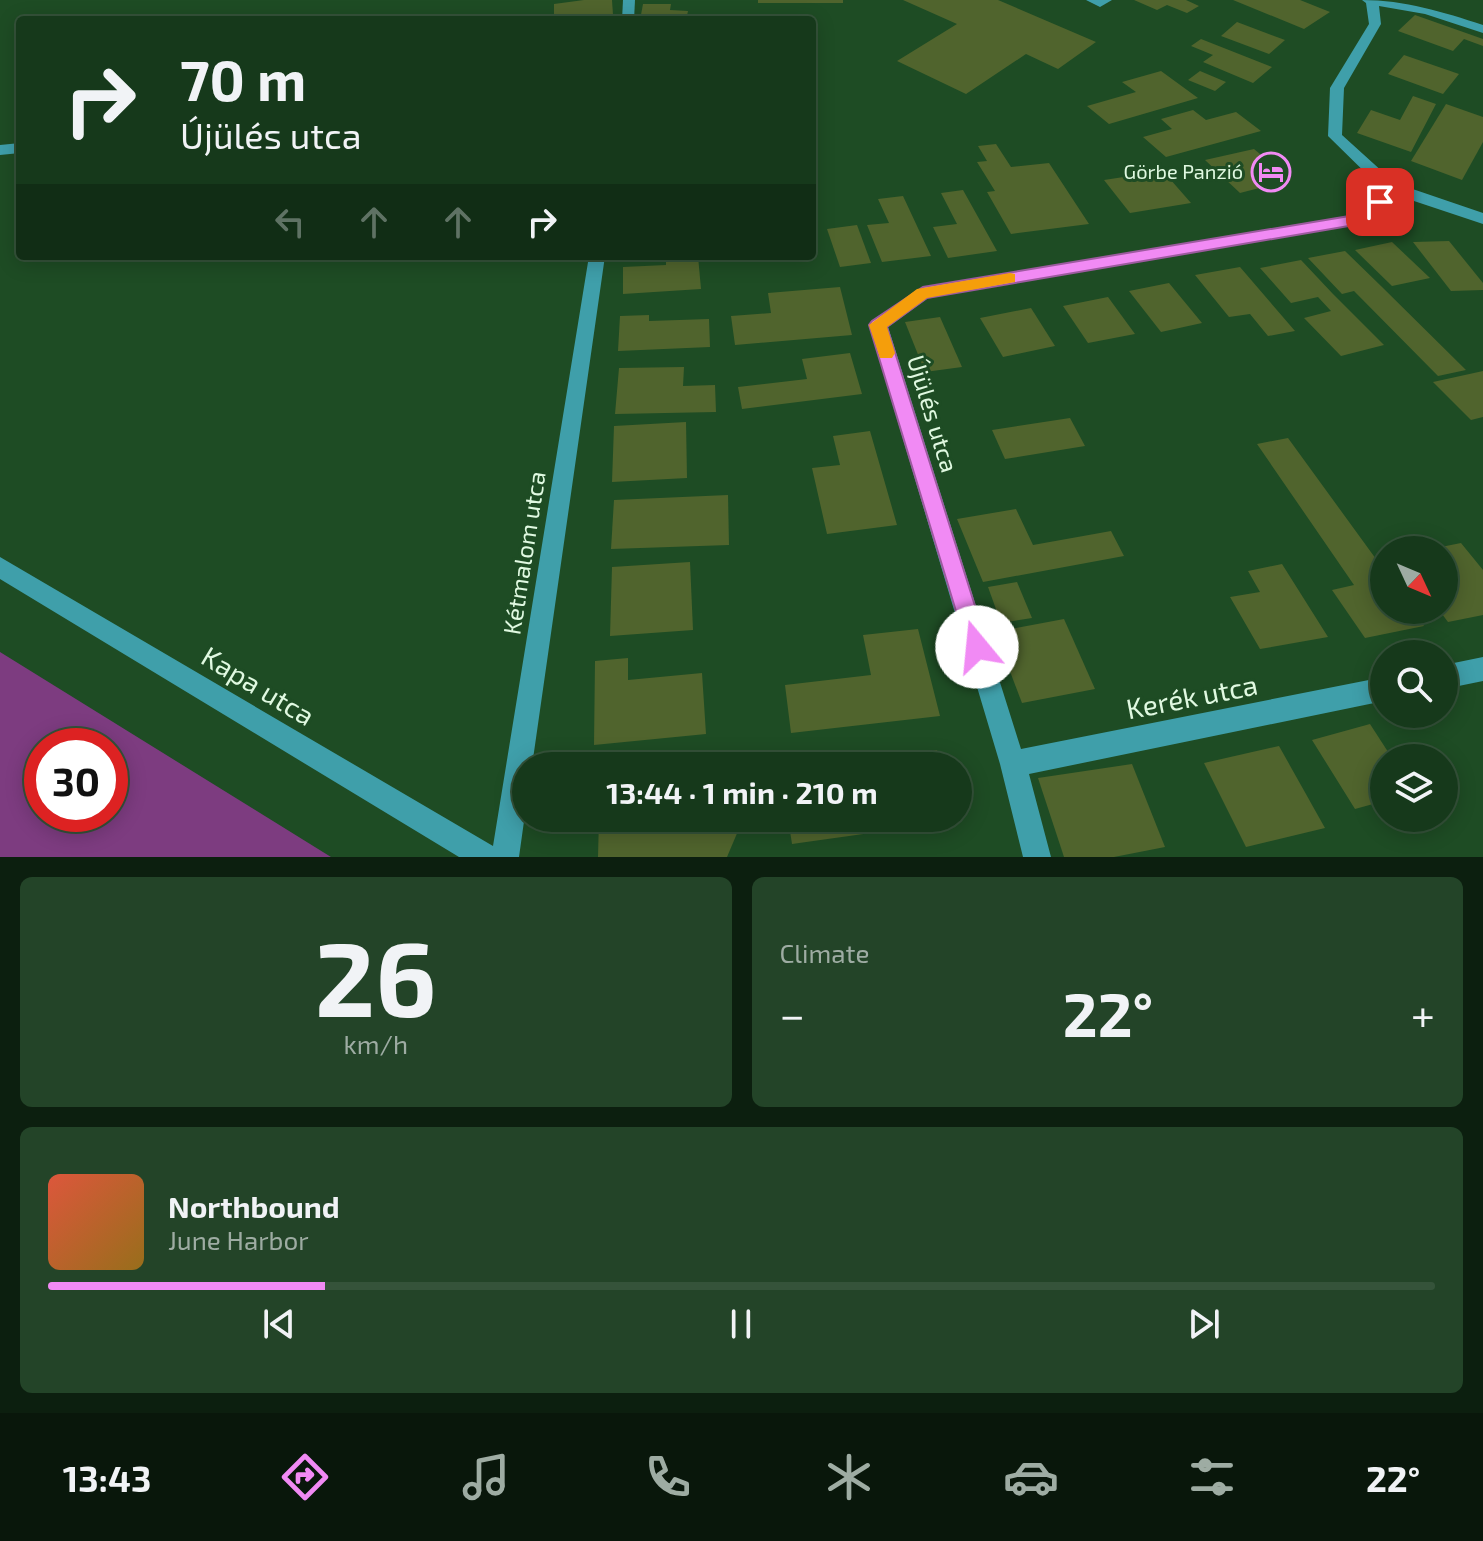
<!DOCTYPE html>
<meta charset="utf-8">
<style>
body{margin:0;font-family:"Exo 2",sans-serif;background:#234428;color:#f1f3f6;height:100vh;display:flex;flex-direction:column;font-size:30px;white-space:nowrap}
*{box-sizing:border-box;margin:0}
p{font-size:26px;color:#9eaca3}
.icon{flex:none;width:44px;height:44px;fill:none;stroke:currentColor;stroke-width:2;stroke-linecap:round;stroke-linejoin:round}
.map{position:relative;height:857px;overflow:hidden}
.drawer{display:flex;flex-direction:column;gap:20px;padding:20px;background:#0c1f0f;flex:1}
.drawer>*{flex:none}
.guide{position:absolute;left:16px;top:16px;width:800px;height:244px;border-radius:8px;box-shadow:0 4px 20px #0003,0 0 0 2px #35533a;background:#16391b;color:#f1f3f6;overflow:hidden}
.needle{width:52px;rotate:134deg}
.tools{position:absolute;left:1370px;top:536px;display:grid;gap:16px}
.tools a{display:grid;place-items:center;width:88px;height:88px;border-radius:50%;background:#16391b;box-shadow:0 4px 20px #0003,0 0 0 2px #35533a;font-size:40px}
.speed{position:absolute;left:24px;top:728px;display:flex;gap:16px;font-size:40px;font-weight:700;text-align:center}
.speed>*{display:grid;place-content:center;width:104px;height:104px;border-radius:50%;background:#16391b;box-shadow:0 4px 20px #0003,0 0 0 2px #35533a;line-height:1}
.speed .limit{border:12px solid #d22;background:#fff;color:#111}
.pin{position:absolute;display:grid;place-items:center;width:68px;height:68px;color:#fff;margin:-34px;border-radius:16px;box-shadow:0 4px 12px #0006}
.me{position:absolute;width:88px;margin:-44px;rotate:343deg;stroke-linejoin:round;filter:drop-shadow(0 0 6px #0008)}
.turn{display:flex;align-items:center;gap:28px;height:168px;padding:0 32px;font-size:36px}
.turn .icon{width:104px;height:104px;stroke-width:2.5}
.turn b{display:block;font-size:56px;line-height:68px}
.lanes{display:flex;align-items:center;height:76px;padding:0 32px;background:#0003;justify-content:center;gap:40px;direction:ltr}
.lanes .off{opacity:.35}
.big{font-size:60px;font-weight:700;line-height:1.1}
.drawer .tile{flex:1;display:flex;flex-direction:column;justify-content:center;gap:12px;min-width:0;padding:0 28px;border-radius:12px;background:#234428}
.drawer .dial{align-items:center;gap:0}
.dial b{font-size:104px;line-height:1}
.song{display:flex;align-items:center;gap:24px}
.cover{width:96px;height:96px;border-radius:12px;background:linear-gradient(135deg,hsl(10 70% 55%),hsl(40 70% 35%))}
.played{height:8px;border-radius:4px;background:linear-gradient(90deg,#f18af4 20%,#35533a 20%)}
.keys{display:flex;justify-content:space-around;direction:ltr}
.heat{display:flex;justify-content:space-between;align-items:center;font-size:44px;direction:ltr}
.drawer .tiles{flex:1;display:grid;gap:20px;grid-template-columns:1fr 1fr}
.tile:last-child{grid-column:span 2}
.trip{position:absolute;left:512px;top:752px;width:460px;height:80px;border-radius:40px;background:#16391b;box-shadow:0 4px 20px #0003,0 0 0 2px #35533a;font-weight:700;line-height:80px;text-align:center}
.dock{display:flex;height:128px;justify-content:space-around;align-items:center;background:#09170b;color:#9eaca3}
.dock .icon{width:56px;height:56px}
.dock .on{color:#f18af4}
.dock b{font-size:36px;color:#f1f3f6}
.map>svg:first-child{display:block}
</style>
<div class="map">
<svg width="1483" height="857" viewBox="0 0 1483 857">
<rect width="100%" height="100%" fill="#1e4c24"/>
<path fill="#7d3c80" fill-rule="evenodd" d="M0 652 331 857H0ZM42 746H110V814H42Z"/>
<g fill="#50642d">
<polygon points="584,0 612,0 613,15 554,19 554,4"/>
<rect x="758" y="0" width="85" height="3"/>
<polygon points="903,0 998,0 1096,42 1058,69 1026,54 966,94 897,61 957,24"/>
<polygon points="1134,0 1186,0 1199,6 1187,13 1167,5 1157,10"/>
<polygon points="1233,0 1300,0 1330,12 1304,29"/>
<polygon points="643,4 671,4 670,10 688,11 686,20 640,20"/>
<polygon points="1415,15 1483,39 1483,46 1464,39 1453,51 1398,31"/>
<polygon points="1237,22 1285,40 1269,54 1221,36"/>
<polygon points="1201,39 1272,67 1253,83 1203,62 1213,55 1191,46"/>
<polygon points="1404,55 1459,74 1443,94 1388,74"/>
<polygon points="1161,71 1198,98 1109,124 1087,106 1136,92 1122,82"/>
<polygon points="1200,71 1226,82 1215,91 1188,80"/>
<polygon points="1413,96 1436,104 1411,152 1357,133 1371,110 1400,120"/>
<polygon points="1446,104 1483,117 1483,142 1462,180 1411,161"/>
<polygon points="1193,110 1206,120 1236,112 1261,131 1166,157 1143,137 1172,129 1161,119"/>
<polygon points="996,144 1011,167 1049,163 1089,224 1011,234 987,192 995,191 977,162 987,161 978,146"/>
<polygon points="1254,149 1291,180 1240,193 1205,160"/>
<polygon points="1163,171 1191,203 1130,213 1104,180"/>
<polygon points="963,190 997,251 948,258 933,227 957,224 941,193"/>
<polygon points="903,196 931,256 882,262 867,225 889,223 878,199"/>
<polygon points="857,225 871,263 840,267 827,229"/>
<polygon points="1449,241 1483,283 1483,290 1451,291 1413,242"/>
<polygon points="1392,242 1430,278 1392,286 1355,250"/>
<polygon points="1345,251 1381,286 1466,370 1438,376 1354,291 1342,294 1308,258"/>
<polygon points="666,256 698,256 701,289 623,294 623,267 666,265"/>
<polygon points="1301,260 1333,294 1384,345 1341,356 1304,318 1331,311 1318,297 1291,303 1260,268"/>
<polygon points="1240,267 1295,331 1268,336 1250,314 1229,317 1195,275"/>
<polygon points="1169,283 1202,323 1161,332 1129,291"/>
<polygon points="840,287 852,335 735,345 731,316 771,313 768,293"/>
<polygon points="1108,297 1135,334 1088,343 1063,306"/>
<polygon points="1031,308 1055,346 1003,357 980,318"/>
<polygon points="649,315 649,321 709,319 710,347 618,351 620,316"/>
<polygon points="940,317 962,367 925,372 905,322"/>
<polygon points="850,353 862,394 742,409 738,387 807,379 802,359"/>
<polygon points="684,367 683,386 715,385 716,412 615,414 619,368"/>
<polygon points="1483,371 1483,417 1471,420 1433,382"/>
<polygon points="1070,418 1085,446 1005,459 992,430"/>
<polygon points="686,422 687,478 612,482 614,426"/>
<polygon points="870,431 897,525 827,534 812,468 840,465 833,436"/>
<polygon points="1288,438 1384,570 1384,610 1413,610 1424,626 1365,638 1332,590 1354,585 1257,444"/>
<polygon points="728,495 729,545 611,549 614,500"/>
<polygon points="1016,509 1033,545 1111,531 1124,556 983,582 957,519"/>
<polygon points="1461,543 1483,570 1483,615 1448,622 1439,610 1444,610 1444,550 1431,549"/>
<polygon points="690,562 693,630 610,636 612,567"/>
<polygon points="1282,564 1328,637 1260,649 1230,597 1260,592 1248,571"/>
<polygon points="1017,582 1032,618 1001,623 988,587"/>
<polygon points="1064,619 1095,689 1022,703 995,632"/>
<polygon points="918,629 940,716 791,733 785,685 871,675 863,635"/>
<polygon points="628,658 628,680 702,673 706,734 594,745 595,661"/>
<polygon points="1370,724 1392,758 1384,758 1384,801 1355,809 1312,740"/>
<polygon points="1279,746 1325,828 1246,847 1204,763"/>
<polygon points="937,750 941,766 835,766 835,764"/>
<polygon points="1132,764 1165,847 1114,857 1064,857 1038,778"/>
<polygon points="599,818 712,818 738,831 727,857 598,857"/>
<polygon points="788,818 955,818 956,821 792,844"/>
</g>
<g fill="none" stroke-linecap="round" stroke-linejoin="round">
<g fill="#3f9faa" fill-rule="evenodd">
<polygon points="623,0 635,0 634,20 622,20"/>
<polygon points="1086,0 1112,0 1100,7"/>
<path d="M1362 0C1405 0 1443 12 1483 25V33L1425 14 1379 6 1381 24 1344 88 1342 135 1395 183 1483 213V224L1393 194 1378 221 1372 222 928 298 888 327 1021 749 1384 677V701L1029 774 1051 857H1023L1000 764 869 325 923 287 1366 213 1381 188 1328 136 1330 88 1369 24 1366 3Z"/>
<polygon points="20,143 20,153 0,155 0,145"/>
<polygon points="589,256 605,256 532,766 526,766 526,807 519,857 459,857 0,579 0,557 493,846"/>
<polygon points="1483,657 1483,681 1444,689 1444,665"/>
</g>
</g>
<polygon fill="#f18af4" stroke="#9d5a9f" stroke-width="2" points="1380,198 1387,202 1377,221 1372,222 927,298 887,327 988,647 984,654 977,658 969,654 869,325 872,321 923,287 1367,213 1375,199"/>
<polygon fill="#f59e0b" points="1010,273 1015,274 1015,282 927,298 887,327 895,353 892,358 880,358 869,325 917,289"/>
<defs>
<g id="hotel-ring" transform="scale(2)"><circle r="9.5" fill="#1e4c24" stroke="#f18af4" stroke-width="1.5"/><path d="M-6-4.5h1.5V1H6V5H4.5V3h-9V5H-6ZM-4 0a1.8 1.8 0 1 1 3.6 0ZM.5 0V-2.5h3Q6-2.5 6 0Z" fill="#f18af4"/></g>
</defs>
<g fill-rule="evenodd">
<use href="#hotel-ring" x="1271" y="172"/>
</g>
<g text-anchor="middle" stroke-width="6" stroke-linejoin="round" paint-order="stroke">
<g font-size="20" fill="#e0f9e1" stroke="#1e4c24" text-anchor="end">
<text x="1243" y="179">Görbe Panzió</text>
</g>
<g font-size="24" fill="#e0f9e1" stroke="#1e4c24">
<text transform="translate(932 414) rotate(73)" y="8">Újülés utca</text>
<text transform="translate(525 553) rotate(-81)" y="8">Kétmalom utca</text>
</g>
<g font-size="28" fill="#e0f9e1" stroke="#1e4c24">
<text transform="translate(258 686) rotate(31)" y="10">Kapa utca</text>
<text transform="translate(1192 697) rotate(-11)" y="10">Kerék utca</text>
</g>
</g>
</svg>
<div class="tools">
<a><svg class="needle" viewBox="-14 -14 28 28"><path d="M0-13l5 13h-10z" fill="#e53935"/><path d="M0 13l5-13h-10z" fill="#9eaca3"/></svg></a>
<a><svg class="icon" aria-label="search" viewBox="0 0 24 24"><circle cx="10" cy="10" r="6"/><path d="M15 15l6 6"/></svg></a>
<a><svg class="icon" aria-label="layers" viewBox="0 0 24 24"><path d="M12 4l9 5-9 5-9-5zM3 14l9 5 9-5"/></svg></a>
</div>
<div class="speed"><div class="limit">30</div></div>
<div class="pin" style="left:1380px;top:202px;background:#d93025"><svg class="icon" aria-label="arrive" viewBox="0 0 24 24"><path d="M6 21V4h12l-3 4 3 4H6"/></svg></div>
<svg class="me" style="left:977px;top:647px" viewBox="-20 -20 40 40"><circle r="19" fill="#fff"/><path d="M0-13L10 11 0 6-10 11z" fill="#f18af4"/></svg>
<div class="trip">13:44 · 1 min · 210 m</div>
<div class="guide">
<div class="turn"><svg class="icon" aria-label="right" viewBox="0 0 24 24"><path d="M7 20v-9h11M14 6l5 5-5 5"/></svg><div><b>70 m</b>Újülés utca</div></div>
<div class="lanes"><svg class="icon off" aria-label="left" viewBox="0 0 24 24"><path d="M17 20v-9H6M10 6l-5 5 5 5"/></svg><svg class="icon off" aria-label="ahead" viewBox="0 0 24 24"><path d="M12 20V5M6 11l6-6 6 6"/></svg><svg class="icon off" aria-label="ahead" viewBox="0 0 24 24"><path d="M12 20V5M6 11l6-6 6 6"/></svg><svg class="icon" aria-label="right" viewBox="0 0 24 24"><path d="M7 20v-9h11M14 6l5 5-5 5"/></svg></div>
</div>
</div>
<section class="drawer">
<div class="tiles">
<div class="tile dial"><b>26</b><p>km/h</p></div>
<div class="tile"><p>Climate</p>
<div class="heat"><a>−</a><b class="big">22°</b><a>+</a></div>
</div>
<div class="tile">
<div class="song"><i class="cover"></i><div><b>Northbound</b><p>June Harbor</p></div></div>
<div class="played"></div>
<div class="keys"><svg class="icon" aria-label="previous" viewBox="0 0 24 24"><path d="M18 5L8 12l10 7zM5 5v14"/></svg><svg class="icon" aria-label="pause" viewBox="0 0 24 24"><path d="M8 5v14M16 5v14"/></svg><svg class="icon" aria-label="next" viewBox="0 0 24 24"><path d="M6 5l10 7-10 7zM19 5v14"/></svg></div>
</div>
</div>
</section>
<nav class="dock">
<b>13:43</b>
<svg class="icon on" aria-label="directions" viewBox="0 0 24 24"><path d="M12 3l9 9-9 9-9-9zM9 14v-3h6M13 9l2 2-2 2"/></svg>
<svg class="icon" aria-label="music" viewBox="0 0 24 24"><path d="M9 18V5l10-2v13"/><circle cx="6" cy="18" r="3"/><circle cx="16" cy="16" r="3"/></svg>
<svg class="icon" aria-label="phone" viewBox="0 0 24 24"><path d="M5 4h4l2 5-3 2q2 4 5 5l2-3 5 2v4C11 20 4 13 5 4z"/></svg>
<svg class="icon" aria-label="climate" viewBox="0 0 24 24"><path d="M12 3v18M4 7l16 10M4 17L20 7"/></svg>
<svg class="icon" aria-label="car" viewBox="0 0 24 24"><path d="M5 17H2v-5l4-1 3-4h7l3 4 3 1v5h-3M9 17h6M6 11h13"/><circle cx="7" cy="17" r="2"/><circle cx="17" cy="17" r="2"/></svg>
<svg class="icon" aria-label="filters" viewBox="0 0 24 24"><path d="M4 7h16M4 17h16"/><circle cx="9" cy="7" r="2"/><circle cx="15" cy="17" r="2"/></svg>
<b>22°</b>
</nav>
